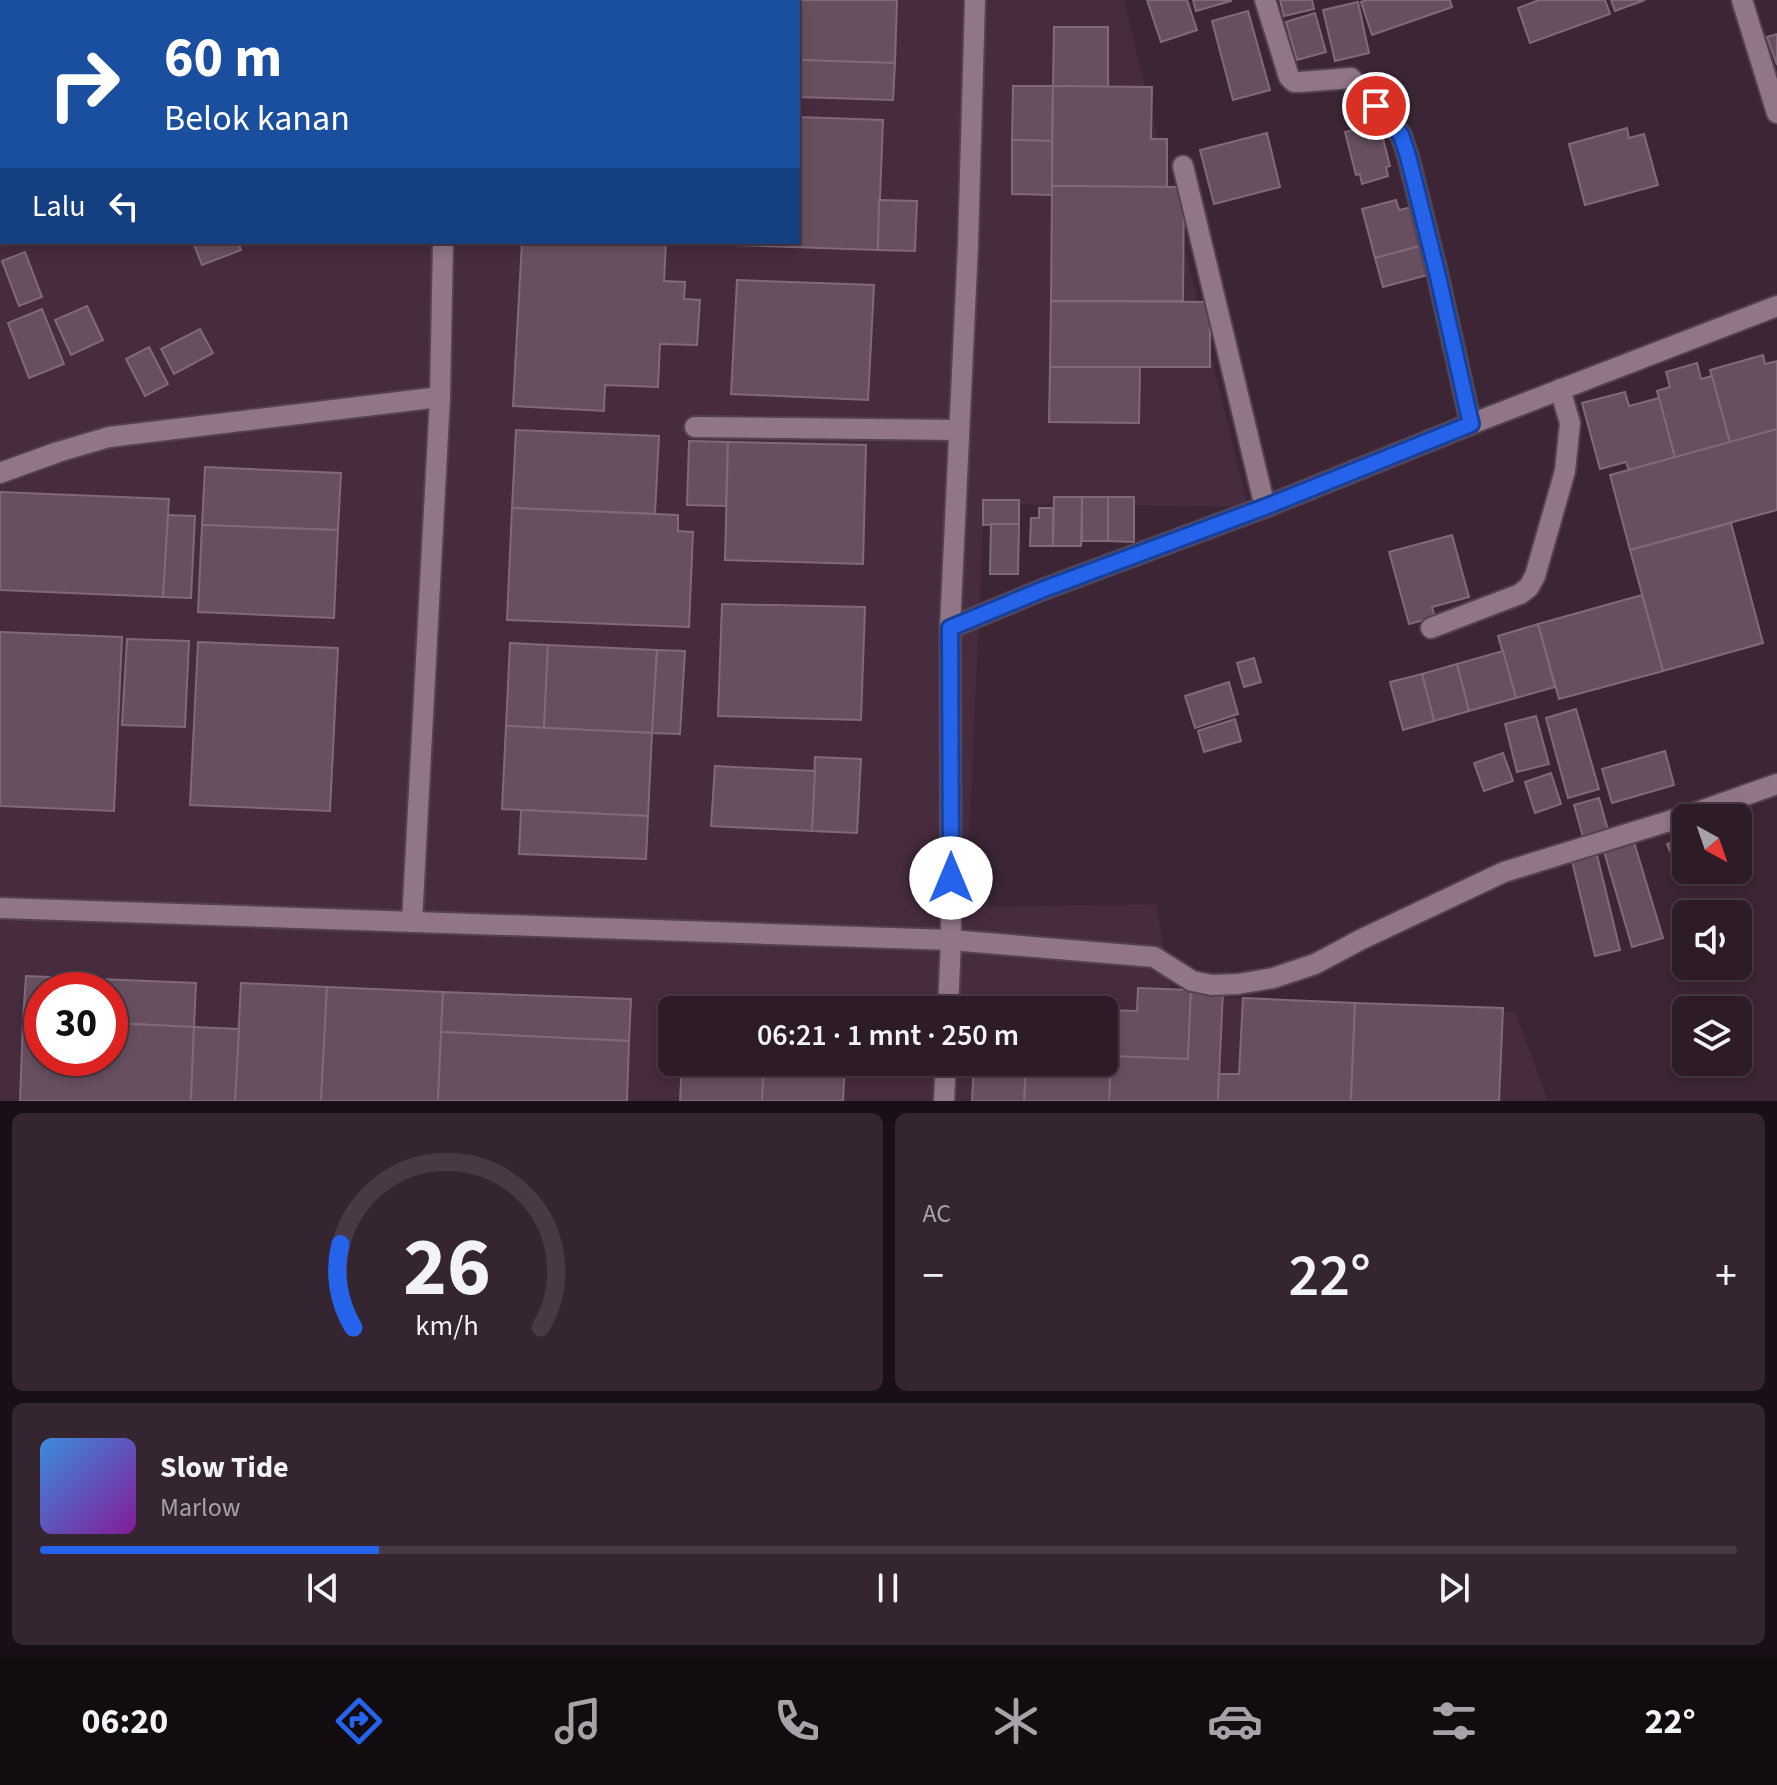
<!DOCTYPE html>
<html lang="id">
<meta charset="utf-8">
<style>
body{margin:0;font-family:"Source Sans 3",sans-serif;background:#352530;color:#f1f3f6;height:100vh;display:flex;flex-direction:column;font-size:30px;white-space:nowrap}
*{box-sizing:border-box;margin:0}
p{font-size:26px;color:#a7a1a8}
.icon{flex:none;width:44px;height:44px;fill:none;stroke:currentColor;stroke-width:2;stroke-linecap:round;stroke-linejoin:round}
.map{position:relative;height:1101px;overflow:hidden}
.details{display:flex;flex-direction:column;gap:12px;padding:12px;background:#190f16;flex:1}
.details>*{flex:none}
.guide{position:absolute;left:0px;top:0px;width:800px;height:244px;box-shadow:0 4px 12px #0003,0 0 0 2px #483a45;background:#1a4fa0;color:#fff;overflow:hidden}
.needle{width:52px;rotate:140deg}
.tools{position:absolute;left:1672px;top:804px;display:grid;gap:16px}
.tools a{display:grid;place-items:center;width:80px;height:80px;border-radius:12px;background:#2d1c28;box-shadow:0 4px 12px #0003,0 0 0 2px #483a45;font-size:40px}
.speed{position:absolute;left:24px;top:972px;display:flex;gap:16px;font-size:40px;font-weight:700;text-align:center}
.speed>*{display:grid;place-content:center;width:104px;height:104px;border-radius:50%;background:#2d1c28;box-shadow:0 4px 12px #0003,0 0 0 2px #483a45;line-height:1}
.speed .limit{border:12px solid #d22;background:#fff;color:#111}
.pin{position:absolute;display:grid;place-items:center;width:68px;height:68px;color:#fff;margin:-34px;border:4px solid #fff;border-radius:50%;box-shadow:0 2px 8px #0007}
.me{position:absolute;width:88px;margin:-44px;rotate:0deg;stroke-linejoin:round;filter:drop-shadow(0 0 6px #0008)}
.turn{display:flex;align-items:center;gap:28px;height:168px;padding:0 32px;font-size:36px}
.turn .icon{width:104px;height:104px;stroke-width:2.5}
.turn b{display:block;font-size:56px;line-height:68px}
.then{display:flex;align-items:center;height:76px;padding:0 32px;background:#0003;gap:16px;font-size:30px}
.big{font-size:60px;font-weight:600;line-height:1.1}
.details .tile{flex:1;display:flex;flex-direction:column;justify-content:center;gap:12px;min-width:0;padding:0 28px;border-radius:12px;background:#352530}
.details .dial{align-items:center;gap:0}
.dial svg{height:208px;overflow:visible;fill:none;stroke:#483a45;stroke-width:7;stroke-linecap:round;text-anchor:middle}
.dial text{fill:#f1f3f6;stroke:none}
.song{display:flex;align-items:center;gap:24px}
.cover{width:96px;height:96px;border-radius:12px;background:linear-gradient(135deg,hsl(210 70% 55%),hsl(290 70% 35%))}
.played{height:8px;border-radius:4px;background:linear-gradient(90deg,#2563eb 20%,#483a45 20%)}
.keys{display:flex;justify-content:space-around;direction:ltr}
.heat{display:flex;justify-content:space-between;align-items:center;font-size:44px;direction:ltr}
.details .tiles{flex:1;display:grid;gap:12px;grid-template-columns:1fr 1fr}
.tile:last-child{grid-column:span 2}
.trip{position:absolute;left:658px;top:996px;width:460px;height:80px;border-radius:12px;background:#2d1c28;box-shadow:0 4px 12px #0003,0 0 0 2px #483a45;font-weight:600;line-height:80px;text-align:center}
.tab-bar{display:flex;height:128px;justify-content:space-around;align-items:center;background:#120b10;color:#a7a1a8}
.tab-bar .icon{width:56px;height:56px}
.tab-bar .on{color:#2563eb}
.tab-bar b{font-size:36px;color:#f1f3f6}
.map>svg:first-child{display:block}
</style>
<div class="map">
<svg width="1777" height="1101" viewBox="0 0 1777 1101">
<rect width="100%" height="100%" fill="#3c2635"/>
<path fill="#472b3f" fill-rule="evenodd" d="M0 0H1124L1248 507 984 504 967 880 989 907 1156 904 1172 995 1515 1012 1548 1101H0ZM2 2H798V242H2ZM42 990H110V1058H42ZM672 1010H1104V1062H672Z"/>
<g fill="#674f5f" stroke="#82697a" stroke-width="2">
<polygon points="316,0 398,0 399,2 308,2"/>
<rect x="531" y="0" width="175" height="2"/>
<polygon points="706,0 897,0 895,63 798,60 798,2 706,2"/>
<polygon points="1147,0 1187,0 1197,30 1161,42"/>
<polygon points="1193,0 1231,0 1231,1 1196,11"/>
<polygon points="1280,0 1312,0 1314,9 1284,16"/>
<polygon points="1367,0 1450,0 1452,7 1372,35 1361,2"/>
<polygon points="1539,0 1605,0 1610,14 1530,43 1518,8"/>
<polygon points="1611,0 1645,0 1615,11"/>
<polygon points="1358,2 1369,53 1335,61 1323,10"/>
<polygon points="1248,11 1270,90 1233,100 1212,21"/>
<polygon points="1315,13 1326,52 1297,60 1286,22"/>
<polygon points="1054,27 1108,27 1108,87 1053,86"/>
<polygon points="1777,34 1777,65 1767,37"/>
<polygon points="798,60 895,63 893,100 798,97"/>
<polygon points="1013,86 1053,86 1052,141 1012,140"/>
<polygon points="1053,86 1152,87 1151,139 1167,139 1167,187 1052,186"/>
<polygon points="798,117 883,120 878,250 734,245 734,242 798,242"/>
<polygon points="1379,123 1390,166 1386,167 1388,176 1362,184 1360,174 1356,175 1345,132"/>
<polygon points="1627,128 1629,138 1644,134 1658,185 1585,205 1569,144"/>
<polygon points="1267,133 1280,187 1214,204 1200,150"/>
<polygon points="1012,140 1052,141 1052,195 1012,194"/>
<polygon points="1052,186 1184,187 1183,301 1051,301"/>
<polygon points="879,200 917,201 915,251 878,250"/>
<polygon points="1396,200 1399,210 1413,207 1424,245 1375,258 1362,209"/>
<polygon points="193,242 238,242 241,250 202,265"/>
<polygon points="522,242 666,242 664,281 685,282 684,299 700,300 697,345 660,344 658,387 605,385 604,411 513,406"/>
<polygon points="1424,245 1431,274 1383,287 1375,258"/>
<polygon points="25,252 42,297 19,306 2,261"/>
<polygon points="737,280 874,285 868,400 731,394"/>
<polygon points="1051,301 1210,302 1210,367 1050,367"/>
<polygon points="87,306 103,340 71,355 55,320"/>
<polygon points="42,309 64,364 29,378 8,323"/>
<polygon points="200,329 213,353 174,374 161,349"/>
<polygon points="149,347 168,384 145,396 126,359"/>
<polygon points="1763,355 1765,364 1777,361 1777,429 1730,443 1710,370"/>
<polygon points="1697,363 1701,379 1712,376 1730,443 1675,458 1657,391 1670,387 1666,372"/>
<polygon points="1050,367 1140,367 1139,423 1049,422"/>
<polygon points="1625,392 1629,406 1659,398 1675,458 1629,470 1626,462 1600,469 1582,403"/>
<polygon points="1777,429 1777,510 1630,550 1610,475"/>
<polygon points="516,430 659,436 655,514 512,508"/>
<polygon points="689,441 728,442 726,506 687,505"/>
<polygon points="728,442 866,445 863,564 725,560"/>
<polygon points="205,467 341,473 338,530 202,525"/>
<polygon points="0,492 169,499 163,597 0,590"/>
<polygon points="1054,497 1082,497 1081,546 1053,546"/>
<rect x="1082" y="497" width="26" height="44"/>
<polygon points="1108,497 1134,497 1134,542 1108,541"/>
<polygon points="983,500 1019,500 1019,524 983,525"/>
<polygon points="512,508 678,515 678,531 693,532 689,627 507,620"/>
<polygon points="1039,508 1053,508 1053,546 1030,546 1031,518 1039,518"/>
<polygon points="168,515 195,516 191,598 163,597"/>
<polygon points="1731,523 1763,643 1663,671 1630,550"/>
<polygon points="991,524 1019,524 1018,574 990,574"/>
<polygon points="202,525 338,530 334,618 198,612"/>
<polygon points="1452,535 1469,597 1432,607 1435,617 1409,624 1389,552"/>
<polygon points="1642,595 1663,671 1559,699 1538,624"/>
<polygon points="722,604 865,607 861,720 718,716"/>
<polygon points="1538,624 1555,687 1516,698 1498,636"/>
<polygon points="0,632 122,637 114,811 0,806"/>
<polygon points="127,639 189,641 185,727 122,725"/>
<polygon points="198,642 338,648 330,811 190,805"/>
<polygon points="510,643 548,645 544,728 506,726"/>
<polygon points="548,645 657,650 652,733 544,728"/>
<polygon points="657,650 685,651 680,734 652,733"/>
<polygon points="1503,651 1516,698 1469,711 1457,664"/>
<polygon points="1254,658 1261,682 1244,687 1237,663"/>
<polygon points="1457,664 1469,711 1434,721 1422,674"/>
<polygon points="1422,674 1434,721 1403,730 1390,682"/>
<polygon points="1229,682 1238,714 1195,728 1185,696"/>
<polygon points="1576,709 1599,789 1568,798 1546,718"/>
<polygon points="1536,716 1549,764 1517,772 1505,724"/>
<polygon points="1235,719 1241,741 1204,752 1198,731"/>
<polygon points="506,726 652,733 648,816 502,809"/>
<polygon points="1665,751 1674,785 1612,803 1602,769"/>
<polygon points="1503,753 1513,781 1484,791 1474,763"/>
<polygon points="815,757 861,759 857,833 812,831"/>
<polygon points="715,766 815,771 812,831 711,826"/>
<polygon points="1551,773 1561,804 1535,813 1525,782"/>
<polygon points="1599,798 1608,830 1583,837 1574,805"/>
<polygon points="521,810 648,816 646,859 519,854"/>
<polygon points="1686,836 1686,869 1679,872 1667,844"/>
<polygon points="1633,839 1663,938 1632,947 1603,848"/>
<polygon points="1597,855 1620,950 1595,956 1572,861"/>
<polygon points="26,976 196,983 194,1027 110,1023 110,990 42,990 42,1021 23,1020"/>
<polygon points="241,983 327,987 321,1101 235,1101"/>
<polygon points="327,987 443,992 438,1101 321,1101"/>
<polygon points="1138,988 1191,990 1188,1059 1104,1056 1104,1010 1137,1011"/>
<polygon points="1191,990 1223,991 1218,1101 1109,1101 1111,1056 1188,1059"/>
<polygon points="443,992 631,999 629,1041 441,1032"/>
<polygon points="1243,998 1355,1003 1351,1101 1218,1101 1219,1074 1239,1074"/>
<polygon points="685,1002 767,1005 767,1010 685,1010"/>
<polygon points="1355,1003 1503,1008 1499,1101 1351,1101"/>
<polygon points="767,1005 848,1008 847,1010 767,1010"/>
<polygon points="976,1005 1029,1008 1028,1010 976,1010"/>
<polygon points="23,1020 42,1021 42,1058 110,1058 110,1023 194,1027 191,1101 20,1101"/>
<polygon points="194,1027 239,1029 235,1101 191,1101"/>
<polygon points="441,1032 629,1041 627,1101 438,1101"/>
<polygon points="1104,1056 1111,1056 1109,1101 1024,1101 1026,1062 1104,1062"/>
<polygon points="682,1062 764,1062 762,1101 680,1101"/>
<polygon points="764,1062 845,1062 843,1101 762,1101"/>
<polygon points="974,1062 1026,1062 1024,1101 972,1101"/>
</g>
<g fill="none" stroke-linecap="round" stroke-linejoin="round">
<g stroke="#55424f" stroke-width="24">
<g id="minor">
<polyline points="1265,0 1289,77 1294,82 1300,82 1351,78 1401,135 1408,156 1437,272 1471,424"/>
<polyline points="1742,0 1777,113"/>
<polyline points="447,2 447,0"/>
<polyline points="0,118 2,122"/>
<polyline points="1183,166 1265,507"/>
<polyline points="695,427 959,430"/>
<polyline points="0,473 58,452 109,437 440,397"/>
<polyline points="950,628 1044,589 1265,507 1471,424 1777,306"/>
<polyline points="1431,628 1520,594 1529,587 1535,576 1565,471 1570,423 1560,389"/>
<polyline points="0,908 951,940 1154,957 1192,981 1212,985 1238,984 1273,978 1315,964 1362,939 1504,872 1692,814 1777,784"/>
<polyline points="412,922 440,397 443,242"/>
<polyline points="948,1010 951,940 950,628 968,245 975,0"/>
<polyline points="944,1101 946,1062"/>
</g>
</g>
<use href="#minor" stroke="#907687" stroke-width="20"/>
</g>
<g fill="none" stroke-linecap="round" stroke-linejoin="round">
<g stroke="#184099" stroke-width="20">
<polyline id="route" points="951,878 950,628 1044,589 1265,507 1471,424 1437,272 1408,156 1401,135 1376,106"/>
</g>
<use href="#route" stroke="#2563eb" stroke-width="14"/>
</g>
</svg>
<div class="tools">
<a><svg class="needle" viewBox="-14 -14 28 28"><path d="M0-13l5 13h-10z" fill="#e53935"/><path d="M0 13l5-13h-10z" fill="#a7a1a8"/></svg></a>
<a><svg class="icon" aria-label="sound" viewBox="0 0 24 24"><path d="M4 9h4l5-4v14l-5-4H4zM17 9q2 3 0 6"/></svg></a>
<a><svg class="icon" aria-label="layers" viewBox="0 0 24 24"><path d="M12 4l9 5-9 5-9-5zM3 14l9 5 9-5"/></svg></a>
</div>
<div class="speed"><div class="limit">30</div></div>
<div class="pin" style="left:1376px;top:106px;background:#d93025"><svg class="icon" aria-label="arrive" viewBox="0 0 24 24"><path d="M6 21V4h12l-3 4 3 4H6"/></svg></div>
<svg class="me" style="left:951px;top:878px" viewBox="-20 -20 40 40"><circle r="19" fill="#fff"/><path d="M0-13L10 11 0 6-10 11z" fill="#2563eb"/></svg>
<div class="trip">06:21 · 1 mnt · 250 m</div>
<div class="guide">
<div class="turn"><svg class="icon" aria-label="right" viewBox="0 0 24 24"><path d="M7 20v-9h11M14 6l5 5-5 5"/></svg><div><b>60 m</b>Belok kanan</div></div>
<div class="then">Lalu<svg class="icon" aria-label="left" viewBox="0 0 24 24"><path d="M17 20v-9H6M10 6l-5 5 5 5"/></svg></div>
</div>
</div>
<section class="details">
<div class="tiles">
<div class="tile dial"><svg viewBox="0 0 100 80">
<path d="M14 69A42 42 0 1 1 86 69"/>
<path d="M14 69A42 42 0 0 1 9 37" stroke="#2563eb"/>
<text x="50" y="56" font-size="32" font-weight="700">26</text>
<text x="50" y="72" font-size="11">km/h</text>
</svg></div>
<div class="tile"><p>AC</p>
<div class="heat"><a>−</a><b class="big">22°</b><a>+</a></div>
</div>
<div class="tile">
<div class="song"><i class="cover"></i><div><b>Slow Tide</b><p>Marlow</p></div></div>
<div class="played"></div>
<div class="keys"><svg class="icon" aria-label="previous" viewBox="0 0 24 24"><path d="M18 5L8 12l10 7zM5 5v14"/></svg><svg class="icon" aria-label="pause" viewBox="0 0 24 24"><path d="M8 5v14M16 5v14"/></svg><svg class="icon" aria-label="next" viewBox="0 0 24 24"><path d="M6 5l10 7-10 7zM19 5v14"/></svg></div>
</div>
</div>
</section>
<nav class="tab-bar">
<b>06:20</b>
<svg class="icon on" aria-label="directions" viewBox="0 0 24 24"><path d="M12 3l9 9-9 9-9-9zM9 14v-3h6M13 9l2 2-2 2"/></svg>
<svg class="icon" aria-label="music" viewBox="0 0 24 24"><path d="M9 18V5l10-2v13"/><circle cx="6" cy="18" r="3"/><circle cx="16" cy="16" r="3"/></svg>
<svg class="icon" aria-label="phone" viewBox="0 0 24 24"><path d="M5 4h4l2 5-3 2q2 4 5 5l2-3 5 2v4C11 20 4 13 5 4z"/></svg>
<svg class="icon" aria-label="climate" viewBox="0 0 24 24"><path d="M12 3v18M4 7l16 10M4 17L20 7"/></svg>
<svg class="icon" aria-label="car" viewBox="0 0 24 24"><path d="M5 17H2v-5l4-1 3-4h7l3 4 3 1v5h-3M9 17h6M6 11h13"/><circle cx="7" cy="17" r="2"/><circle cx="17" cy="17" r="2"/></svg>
<svg class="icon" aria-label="filters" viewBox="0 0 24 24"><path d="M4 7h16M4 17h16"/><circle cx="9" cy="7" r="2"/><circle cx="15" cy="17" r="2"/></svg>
<b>22°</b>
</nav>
